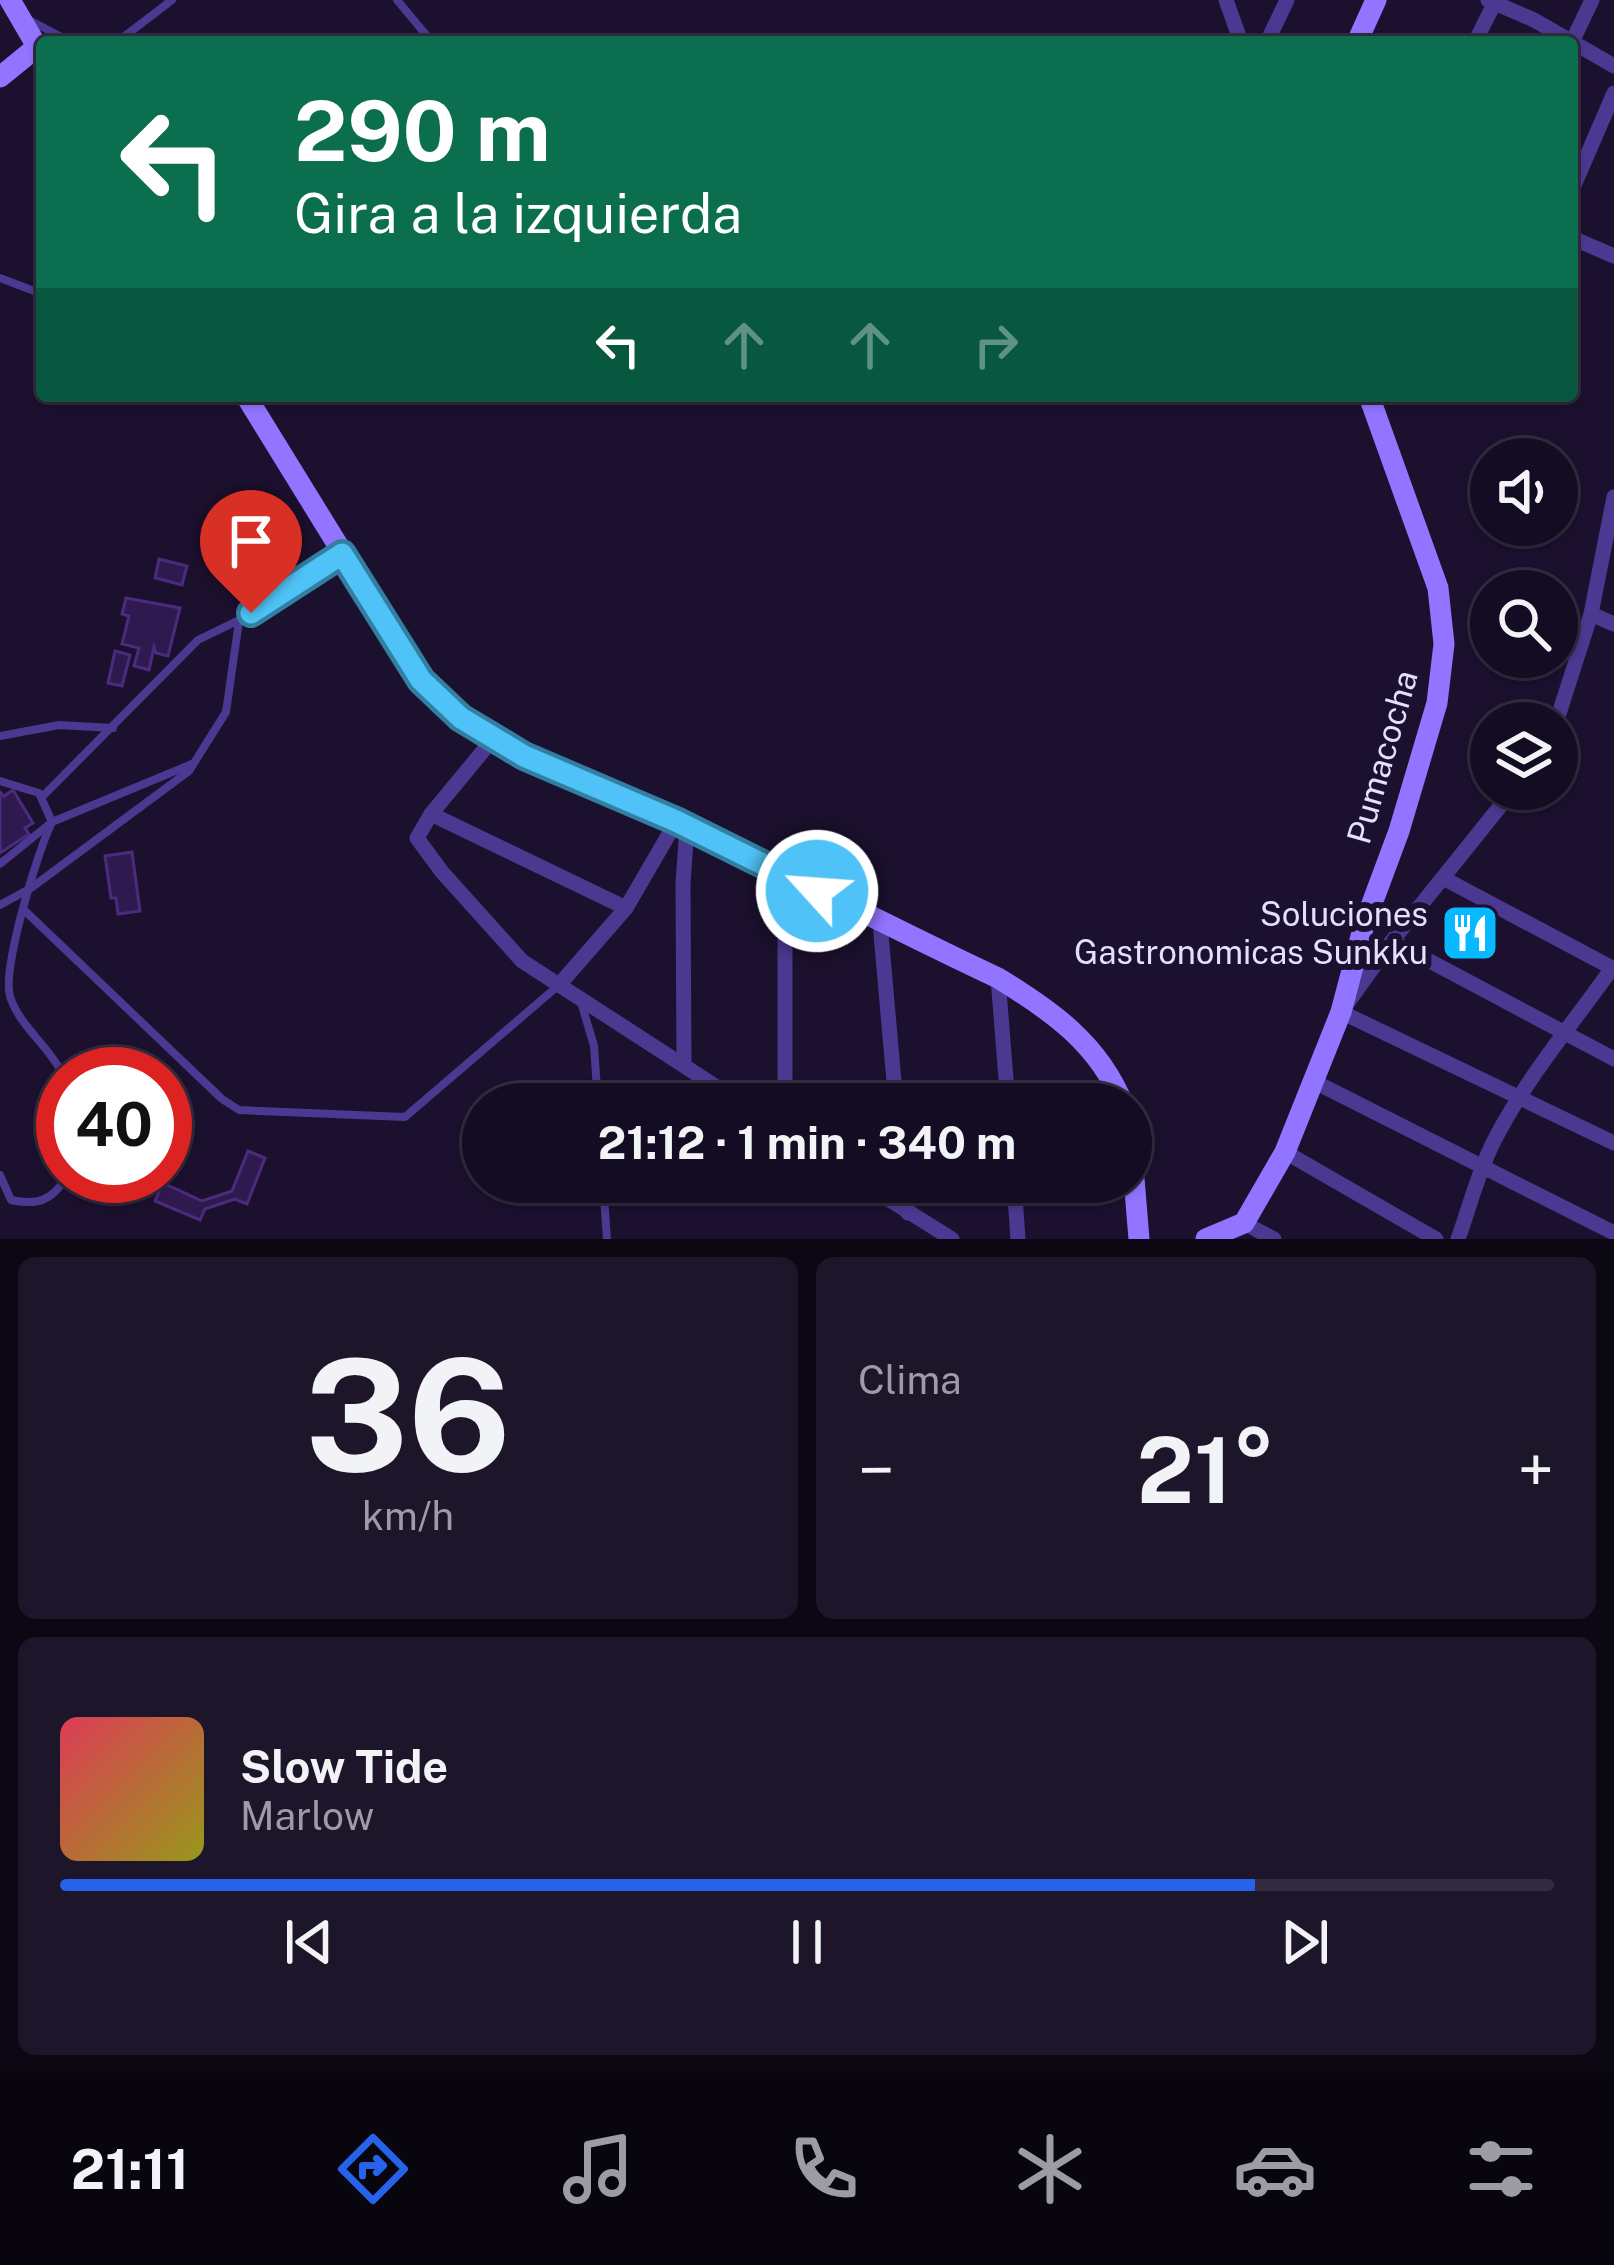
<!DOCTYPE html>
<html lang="es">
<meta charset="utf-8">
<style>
body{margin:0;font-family:"Public Sans",sans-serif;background:#1d152a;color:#f1f3f6;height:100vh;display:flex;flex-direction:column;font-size:45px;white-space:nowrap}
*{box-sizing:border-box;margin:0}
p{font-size:39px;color:#9d9ba5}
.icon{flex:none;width:66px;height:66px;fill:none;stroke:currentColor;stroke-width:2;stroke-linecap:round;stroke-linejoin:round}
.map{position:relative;height:1239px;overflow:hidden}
.side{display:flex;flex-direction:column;gap:18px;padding:18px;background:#0b0713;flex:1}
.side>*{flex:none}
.top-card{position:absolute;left:36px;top:36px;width:1542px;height:366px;border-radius:12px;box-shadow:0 3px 9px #0004,0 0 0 3px #332c40;background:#0b6e4f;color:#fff;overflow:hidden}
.controls{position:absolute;left:1470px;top:438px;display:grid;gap:24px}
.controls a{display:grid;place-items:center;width:108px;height:108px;border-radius:50%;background:#140c22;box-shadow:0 3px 9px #0004,0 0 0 3px #332c40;font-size:60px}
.speed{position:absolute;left:36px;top:1047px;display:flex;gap:24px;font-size:60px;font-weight:700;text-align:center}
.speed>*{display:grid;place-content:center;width:156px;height:156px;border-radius:50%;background:#140c22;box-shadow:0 3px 9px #0004,0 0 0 3px #332c40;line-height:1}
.speed .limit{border:18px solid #d22;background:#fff;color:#111}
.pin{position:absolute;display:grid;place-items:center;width:102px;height:102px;color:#fff;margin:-123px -51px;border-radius:50% 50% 50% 0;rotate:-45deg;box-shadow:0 0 12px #0007}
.pin .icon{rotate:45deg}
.me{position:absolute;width:132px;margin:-66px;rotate:296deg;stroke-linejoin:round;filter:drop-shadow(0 0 9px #0008)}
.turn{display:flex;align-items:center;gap:42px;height:252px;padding:0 60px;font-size:54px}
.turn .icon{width:156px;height:156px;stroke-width:2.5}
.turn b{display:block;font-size:84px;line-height:102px}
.lanes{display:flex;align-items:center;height:114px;padding:0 60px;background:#0003;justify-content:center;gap:60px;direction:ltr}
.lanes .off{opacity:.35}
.big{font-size:90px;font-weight:700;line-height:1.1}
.side .widget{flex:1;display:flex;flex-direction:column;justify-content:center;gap:18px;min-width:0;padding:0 42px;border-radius:18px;background:#1d152a}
.side .dial{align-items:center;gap:0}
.dial b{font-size:156px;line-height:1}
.song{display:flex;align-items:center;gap:36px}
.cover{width:144px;height:144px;border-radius:18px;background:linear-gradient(135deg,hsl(350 70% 55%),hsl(60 70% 35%))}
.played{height:12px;border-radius:6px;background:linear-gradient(90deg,#2563eb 80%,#332c40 80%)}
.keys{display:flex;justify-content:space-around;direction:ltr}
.heat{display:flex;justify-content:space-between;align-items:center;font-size:66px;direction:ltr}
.side .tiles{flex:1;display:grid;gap:18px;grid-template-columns:1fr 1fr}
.widget:last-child{grid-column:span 2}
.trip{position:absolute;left:462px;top:1083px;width:690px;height:120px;border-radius:60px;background:#140c22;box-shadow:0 3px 9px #0004,0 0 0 3px #332c40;font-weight:700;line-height:120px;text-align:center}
.tab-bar{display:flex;height:192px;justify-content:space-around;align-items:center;background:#08050e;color:#9d9ba5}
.tab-bar .icon{width:84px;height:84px}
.tab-bar .on{color:#2563eb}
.tab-bar b{font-size:54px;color:#f1f3f6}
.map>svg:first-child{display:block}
</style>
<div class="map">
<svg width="1614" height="1239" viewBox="0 0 1614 1239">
<rect width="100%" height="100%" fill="#1b102e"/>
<g fill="#2f1a50" stroke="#4b2b7e" stroke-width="3">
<polygon points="159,559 187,566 182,585 155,578"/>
<polygon points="126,598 180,608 168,656 156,653 154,647 149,670 134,666 139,648 122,644 129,616 122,614"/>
<polygon points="115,651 130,655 122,686 108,683"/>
<polygon points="13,790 33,823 25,828 29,834 0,853 0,792 4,796"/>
<polygon points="132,852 140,911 118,914 116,898 111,898 105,856"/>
<polygon points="168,1113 190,1121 175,1160 165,1156"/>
<polygon points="248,1151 265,1158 247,1204 235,1199 205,1209 200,1220 155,1201 163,1183 202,1201 232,1191"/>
</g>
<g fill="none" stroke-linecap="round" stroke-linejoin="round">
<g stroke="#4b3890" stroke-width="8">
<polyline points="397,0 432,42"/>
<polyline points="29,20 71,42"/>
<polyline points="117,42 172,0"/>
<polyline points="0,278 42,294"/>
<polyline points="0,736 59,725 113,728"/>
<path d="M0 781 39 793 52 822C38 850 2 968 10 996 18 1025 51 1048 63 1075"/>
<polyline points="42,797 198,640 237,621"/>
<polyline points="0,864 52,822 192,764"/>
<polyline points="0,905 31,888 189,771 226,712 239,621 340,555"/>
<polyline points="24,910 222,1099 239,1110 405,1117 559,985"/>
<polyline points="581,1002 594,1046 598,1104"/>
<path d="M0 1175 11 1200C38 1206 53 1200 67 1176"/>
<polyline points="603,1182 607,1239"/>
</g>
<g stroke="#4b3890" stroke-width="15">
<polyline points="1226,0 1241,42"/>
<polyline points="1488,0 1534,20 1614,66"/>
<polyline points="1267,42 1287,0"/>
<polyline points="1475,42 1496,0"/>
<polyline points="1572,42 1592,0"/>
<polyline points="1572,190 1614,93"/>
<polyline points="1572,238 1614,256"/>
<polyline points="1591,614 1614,624"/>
<polyline points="1556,723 1591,614 1614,497"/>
<polyline points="493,739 431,814 417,838 442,872 522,961 743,1104"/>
<polyline points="1514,789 1392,941 1341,1012 1614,1143"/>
<polyline points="431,814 626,908"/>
<polyline points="785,875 785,1104"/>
<polyline points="1443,878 1614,969"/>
<polyline points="880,923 896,1104"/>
<polyline points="1392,941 1614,1059"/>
<polyline points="998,978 1008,1104"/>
<polyline points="559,985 626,908 676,822"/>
<polyline points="684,1065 683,884 687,826"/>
<polyline points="1311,1080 1614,1233"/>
<polyline points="1285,1152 1436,1239"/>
<polyline points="861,1182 952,1239"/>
<polyline points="904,1182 908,1213"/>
<polyline points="1014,1182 1018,1239"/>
<polyline points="1244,1223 1274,1239"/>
<path d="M1458 1239C1470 1206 1478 1172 1494 1141 1526 1078 1572 1025 1612 968"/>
</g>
<g stroke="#9174ff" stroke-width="21">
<polyline points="10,0 42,55"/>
<polyline points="1357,42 1376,0"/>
<polyline points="0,77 37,47"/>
<path d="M246 396 421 680C492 756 593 783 684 825 790 874 893 929 998 978 1052 1011 1099 1044 1123 1104"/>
<polyline points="1131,1142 1139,1239"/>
<polyline points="1206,1239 1244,1223 1285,1152 1341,1012 1364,925 1399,831 1437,703 1444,644 1438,588 1369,396"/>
</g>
</g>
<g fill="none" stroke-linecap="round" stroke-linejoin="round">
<g stroke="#337fa1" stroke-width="30">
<polyline id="route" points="251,613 342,554 421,680 461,718 524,756 676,821 817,891"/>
</g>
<use href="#route" stroke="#4fc3f7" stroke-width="21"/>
</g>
<defs>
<g id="restaurant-square" transform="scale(3)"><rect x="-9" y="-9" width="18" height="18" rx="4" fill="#09b9ff" stroke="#1b102e"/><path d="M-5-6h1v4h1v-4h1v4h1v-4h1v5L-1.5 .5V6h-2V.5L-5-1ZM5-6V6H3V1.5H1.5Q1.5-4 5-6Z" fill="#fff"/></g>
</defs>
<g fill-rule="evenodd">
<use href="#restaurant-square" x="1470" y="933"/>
</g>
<g text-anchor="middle" stroke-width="12" stroke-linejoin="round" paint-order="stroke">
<g font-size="33" fill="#e7ddff" stroke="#1b102e">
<text transform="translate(1382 757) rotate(-74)" y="12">Pumacocha</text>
</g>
<g font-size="33" fill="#e7ddff" stroke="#1b102e" text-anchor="end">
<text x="1428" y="926">Soluciones<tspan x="1428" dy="38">Gastronomicas Sunkku</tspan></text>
</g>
</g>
</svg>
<div class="controls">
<a><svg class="icon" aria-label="sound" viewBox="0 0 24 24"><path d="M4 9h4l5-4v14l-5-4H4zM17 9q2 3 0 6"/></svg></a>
<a><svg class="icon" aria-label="search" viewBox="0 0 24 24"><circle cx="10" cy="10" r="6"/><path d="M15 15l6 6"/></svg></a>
<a><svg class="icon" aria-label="layers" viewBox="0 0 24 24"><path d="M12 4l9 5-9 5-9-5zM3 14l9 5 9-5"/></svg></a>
</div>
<div class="speed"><div class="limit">40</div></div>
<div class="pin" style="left:251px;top:613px;background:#d93025"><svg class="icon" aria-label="arrive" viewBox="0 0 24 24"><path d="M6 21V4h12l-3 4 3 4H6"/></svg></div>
<svg class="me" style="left:817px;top:891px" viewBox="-20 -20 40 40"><circle r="17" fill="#4fc3f7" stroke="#fff" stroke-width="3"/><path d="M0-11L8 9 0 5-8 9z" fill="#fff"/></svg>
<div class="trip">21:12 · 1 min · 340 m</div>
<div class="top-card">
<div class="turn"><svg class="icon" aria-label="left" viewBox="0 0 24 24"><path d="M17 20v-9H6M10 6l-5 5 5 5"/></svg><div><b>290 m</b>Gira a la izquierda</div></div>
<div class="lanes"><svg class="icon" aria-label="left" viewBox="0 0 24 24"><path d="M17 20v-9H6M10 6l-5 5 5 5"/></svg><svg class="icon off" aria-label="ahead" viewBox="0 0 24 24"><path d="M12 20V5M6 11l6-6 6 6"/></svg><svg class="icon off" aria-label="ahead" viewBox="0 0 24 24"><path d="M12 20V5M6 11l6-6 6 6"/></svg><svg class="icon off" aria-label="right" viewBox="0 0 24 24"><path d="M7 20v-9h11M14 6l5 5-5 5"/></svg></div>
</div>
</div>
<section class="side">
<div class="tiles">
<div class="widget dial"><b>36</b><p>km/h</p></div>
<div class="widget"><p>Clima</p>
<div class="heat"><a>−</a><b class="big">21°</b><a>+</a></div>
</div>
<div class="widget">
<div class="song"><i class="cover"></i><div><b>Slow Tide</b><p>Marlow</p></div></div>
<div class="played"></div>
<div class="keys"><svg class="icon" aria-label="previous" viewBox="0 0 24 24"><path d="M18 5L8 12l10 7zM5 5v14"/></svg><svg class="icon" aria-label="pause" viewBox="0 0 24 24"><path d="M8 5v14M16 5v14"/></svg><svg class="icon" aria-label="next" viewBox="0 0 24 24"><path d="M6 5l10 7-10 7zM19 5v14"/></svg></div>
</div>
</div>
</section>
<nav class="tab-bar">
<b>21:11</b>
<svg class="icon on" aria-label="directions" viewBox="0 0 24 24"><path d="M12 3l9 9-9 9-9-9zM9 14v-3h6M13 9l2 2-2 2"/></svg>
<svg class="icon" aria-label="music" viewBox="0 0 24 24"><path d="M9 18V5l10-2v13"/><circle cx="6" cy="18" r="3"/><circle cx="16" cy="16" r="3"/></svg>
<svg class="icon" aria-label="phone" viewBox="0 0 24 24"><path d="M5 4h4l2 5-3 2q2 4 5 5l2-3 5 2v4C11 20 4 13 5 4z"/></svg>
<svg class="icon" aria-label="climate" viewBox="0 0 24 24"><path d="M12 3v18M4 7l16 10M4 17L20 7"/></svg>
<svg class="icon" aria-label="car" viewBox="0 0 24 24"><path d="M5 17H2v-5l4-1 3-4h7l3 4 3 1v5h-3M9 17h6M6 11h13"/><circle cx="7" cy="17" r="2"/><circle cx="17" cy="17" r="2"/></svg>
<svg class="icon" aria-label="filters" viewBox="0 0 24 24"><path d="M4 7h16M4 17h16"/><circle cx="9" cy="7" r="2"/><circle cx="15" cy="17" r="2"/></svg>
</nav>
